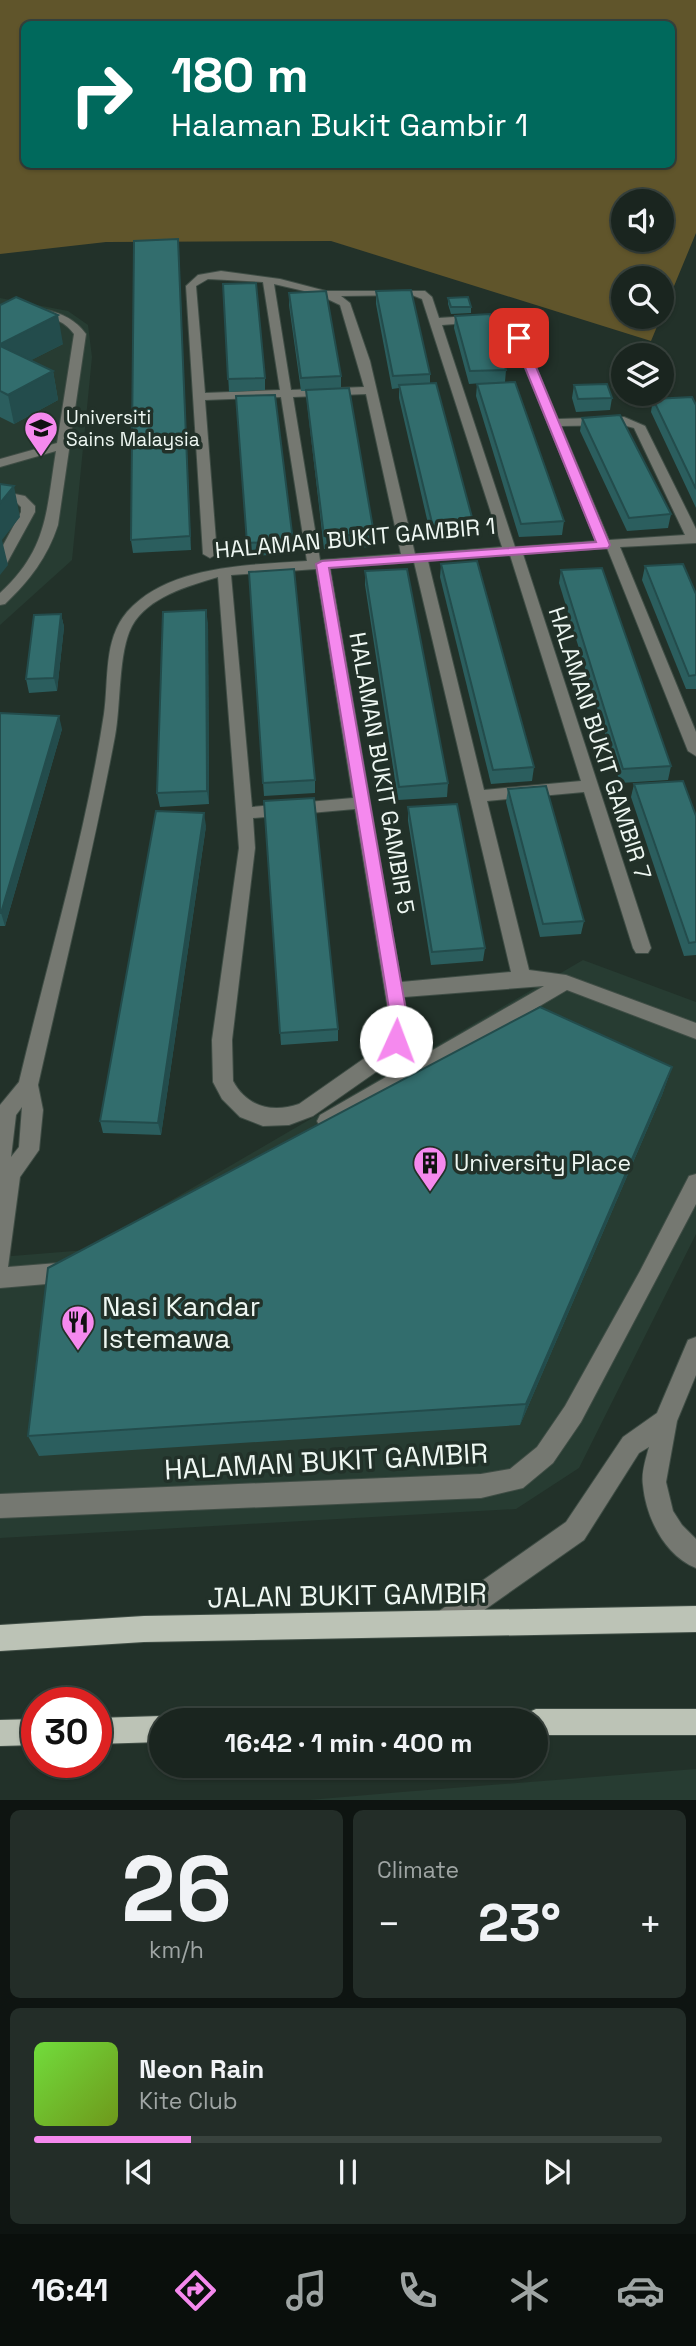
<!DOCTYPE html>
<meta charset="utf-8">
<style>
body{margin:0;font-family:"Space Grotesk",sans-serif;background:#232d28;color:#f1f3f6;height:100vh;display:flex;flex-direction:column;font-size:26px;white-space:nowrap}
*{box-sizing:border-box;margin:0}
p{font-size:23px;color:#9fa5a4}
.icon{flex:none;width:38px;height:38px;fill:none;stroke:currentColor;stroke-width:2;stroke-linecap:round;stroke-linejoin:round}
.map{position:relative;height:1800px;overflow:hidden}
.sheet{display:flex;flex-direction:column;gap:10px;padding:10px;background:#0e1411;flex:1}
.sheet>*{flex:none}
.banner{position:absolute;left:21px;top:21px;width:654px;height:147px;border-radius:10px;box-shadow:0 2px 5px #0004,0 0 0 2px #38423d;background:#00695c;color:#fff;overflow:hidden}
.tools{position:absolute;left:611px;top:189px;display:grid;gap:14px}
.tools a{display:grid;place-items:center;width:63px;height:63px;border-radius:50%;background:#1a251f;box-shadow:0 2px 5px #0004,0 0 0 2px #38423d;font-size:35px}
.speed{position:absolute;left:21px;top:1687px;display:flex;gap:14px;font-size:35px;font-weight:700;text-align:center}
.speed>*{display:grid;place-content:center;width:91px;height:91px;border-radius:50%;background:#1a251f;box-shadow:0 2px 5px #0004,0 0 0 2px #38423d;line-height:1}
.speed .limit{border:10px solid #d22;background:#fff;color:#111}
.pin{position:absolute;display:grid;place-items:center;width:60px;height:60px;color:#fff;margin:-30px;border-radius:14px;box-shadow:0 4px 10px #0006}
.me{position:absolute;width:77px;margin:-38px;rotate:2deg;stroke-linejoin:round;filter:drop-shadow(0 0 5px #0008)}
.turn{display:flex;align-items:center;gap:24px;height:147px;padding:0 35px;font-size:32px}
.turn .icon{width:91px;height:91px;stroke-width:2.5}
.turn b{display:block;font-size:49px;line-height:60px}
.big{font-size:52px;font-weight:600;line-height:1.1}
.sheet .tile{flex:1;display:flex;flex-direction:column;justify-content:center;gap:10px;min-width:0;padding:0 24px;border-radius:10px;background:#232d28}
.sheet .dial{align-items:center;gap:0}
.dial b{font-size:91px;line-height:1}
.song{display:flex;align-items:center;gap:21px}
.cover{width:84px;height:84px;border-radius:10px;background:linear-gradient(135deg,hsl(100 70% 55%),hsl(80 70% 35%))}
.played{height:7px;border-radius:4px;background:linear-gradient(90deg,#f589ee 25%,#38423d 25%)}
.keys{display:flex;justify-content:space-around;direction:ltr}
.heat{display:flex;justify-content:space-between;align-items:center;font-size:38px;direction:ltr}
.sheet .tiles{flex:1;display:grid;gap:10px;grid-template-columns:1fr 1fr}
.tile:last-child{grid-column:span 2}
.trip{position:absolute;left:149px;top:1708px;width:399px;height:70px;border-radius:35px;background:#1a251f;box-shadow:0 2px 5px #0004,0 0 0 2px #38423d;font-weight:600;line-height:70px;text-align:center}
.tabs{display:flex;height:112px;justify-content:space-around;align-items:center;background:#0a0f0c;color:#9fa5a4}
.tabs .icon{width:49px;height:49px}
.tabs .selected{color:#f589ee}
.tabs b{font-size:32px;color:#f1f3f6}
.map>svg:first-child{display:block}
</style>
<div class="map">
<svg width="696" height="1800" viewBox="0 0 696 1800">
<rect width="100%" height="100%" fill="#223129"/>
<g fill="#273c32">
<polygon points="0,298 68,311 88,325 92,357 72,560 0,625"/>
<polygon points="583,960 696,1002 696,1234 579,1468 516,1509 0,1538 0,1257 86,1250"/>
<polygon points="696,1769 696,1800 309,1800 402,1792"/>
</g>
<path fill="#60552b" fill-rule="evenodd" d="M0 0H696V233L662 315V278H623V317H661L651 341 331 241 106 242 0 254ZM24 24H672V164H24ZM623 201H662V240H623Z"/>
<g fill="none" stroke-linecap="round" stroke-linejoin="round">
<g stroke="#3f4d45" stroke-width="2">
<g id="minor">
<path d="M221 271 280 279 326 291H425L432 297 439 318C470 316 502 312 524 338L558 419 624 417 645 426 696 529V543L620 547 696 732V756L688 751 607 548 523 554 651 948 648 953H636L633 948 584 792 487 801 529 970 566 975 696 1023V1039L567 990 334 1127 327 1130 320 1127 317 1121 320 1115 544 986 404 997C409 1023 411 1038 393 1060L313 1116 289 1125 263 1126 240 1117 222 1099 213 1082 212 1040 239 848 218 577C188 586 148 597 132 626 118 652 121 705 115 736 93 853 64 969 38 1085L43 1110 39 1150 20 1177 8 1267 58 1263 69 1259 77 1262 80 1269 77 1276 58 1283 0 1288V1105L19 1082C48 960 85 838 104 714 109 680 103 640 127 612 168 565 250 565 307 561L281 397 205 400 217 554 210 558 203 554 186 286 198 275ZM208 279 263 282 280 390 205 393 196 286ZM274 284 317 294 340 305 364 387 291 390ZM341 296 412 295 422 299 502 547 415 554 370 361 350 303ZM468 323 497 327 513 339 596 541 515 547 442 325ZM366 394 401 554 320 560 293 397ZM623 425 634 428 685 535 609 540 561 426ZM510 555 581 781 484 790 428 561ZM414 562 511 972 401 982 330 568ZM316 569 353 798 252 807 231 575ZM355 809 391 1028 387 1038 379 1048 299 1104C272 1113 247 1107 233 1081L232 1040 255 848 253 818ZM22 1107 19 1147 11 1157 16 1115Z"/>
<path d="M0 306C31 308 66 306 86 334L58 525C47 558 30 580 5 604L0 605V593C48 549 46 512 56 451L0 467V459L57 443 74 334C58 311 25 314 0 312Z"/>
<polygon points="0,491 25,496 35,506 35,512 7,563 0,567 0,551 21,512 21,507 16,502 0,499"/>
<polygon points="696,1174 696,1204 581,1422 553,1463 523,1488 481,1498 0,1518 0,1494 481,1474 510,1469 537,1447 565,1406 640,1271 689,1176"/>
<path d="M696 1337V1375L677 1421 666 1482 673 1511 682 1525 696 1539V1568C664 1555 646 1517 643 1485 641 1473 646 1458 649 1447L639 1453 584 1540 453 1632 444 1636 435 1632 431 1623 435 1614 566 1522 623 1437 657 1413 688 1340Z"/>
</g>
</g>
<g stroke="#3f4d45" stroke-width="2">
<g id="major">
<polygon points="696,1606 696,1632 144,1642 0,1651 0,1625 144,1616"/>
<polygon points="536,1709 696,1709 696,1735 536,1735 536,1720 523,1720 527,1713"/>
<polygon points="161,1716 171,1720 161,1720 161,1742 96,1744 96,1718"/>
<polygon points="37,1719 37,1745 0,1746 0,1720"/>
</g>
</g>
<use href="#minor" fill="#757871" fill-rule="evenodd"/>
<use href="#major" fill="#bcc3b6" fill-rule="evenodd"/>
</g>
<g fill="#2b5e5e">
<polygon points="178,239 191,550 133,553 131,540"/>
<polygon points="223,284 265,378 265,390 229,392"/>
<polygon points="376,291 430,374 430,383 474,525 473,538 432,541 399,398 399,388 392,389 376,304"/>
<polygon points="289,293 341,376 341,388 374,534 374,547 324,549 307,403 306,391 301,391 289,305"/>
<polygon points="448,298 471,307 471,313 451,314 448,304"/>
<polygon points="0,305 63,344 31,360 53,371 58,400 14,424 0,417"/>
<polygon points="455,316 506,370 505,382 564,521 562,535 519,537 476,396 477,384 482,383 469,384 454,328"/>
<polygon points="574,385 612,398 610,410 576,412 572,398"/>
<polygon points="236,396 293,541 293,554 248,556"/>
<polygon points="653,399 696,405 696,508 651,412"/>
<polygon points="582,418 671,514 668,528 627,531 580,431"/>
<polygon points="441,564 534,767 532,781 491,784 440,577"/>
<polygon points="645,566 696,594 696,689 686,689 642,580"/>
<polygon points="561,570 671,766 668,780 620,783 559,583"/>
<polygon points="365,571 448,783 447,797 398,800 365,585"/>
<polygon points="249,572 315,780 315,793 264,796"/>
<polygon points="61,614 64,627 57,691 29,693 26,679"/>
<polygon points="208,623 209,804 160,807 157,793"/>
<polygon points="0,713 62,729 5,926 0,926"/>
<polygon points="634,784 696,816 696,955 684,956 631,797"/>
<polygon points="508,789 584,921 581,934 540,937 506,802"/>
<polygon points="264,801 338,1029 338,1041 281,1045"/>
<polygon points="408,807 485,948 483,961 431,965 408,821"/>
<polygon points="206,826 161,1135 103,1133 100,1121"/>
<polygon points="672,1067 662,1095 520,1425 39,1456 28,1436"/>
</g>
<g fill="#234c4c">
<polygon points="178,239 179,251 191,550 190,536"/>
<polygon points="58,315 63,344 4,374 0,355 0,344"/>
<polygon points="53,371 58,400 14,424 8,395"/>
<polygon points="14,486 20,517 2,540 8,565 0,575 0,503"/>
<polygon points="206,610 208,623 209,804 207,791"/>
<polygon points="61,614 64,627 57,691 54,678"/>
<polygon points="59,716 62,729 5,926 1,913"/>
<polygon points="204,813 206,826 161,1135 158,1123"/>
<polygon points="672,1067 662,1095 520,1425 526,1404"/>
</g>
<g fill="#326d6d" stroke="#234c4c" stroke-width="2">
<polygon points="178,239 190,536 131,540 134,241"/>
<polygon points="256,283 265,378 228,379 223,284"/>
<polygon points="411,290 430,374 393,376 376,291"/>
<polygon points="326,291 341,376 301,378 289,293"/>
<polygon points="16,297 58,315 0,344 0,305"/>
<polygon points="468,297 471,307 451,307 448,298"/>
<polygon points="490,314 506,370 470,371 455,316"/>
<polygon points="0,346 53,371 8,395 0,391"/>
<polygon points="515,382 564,521 521,524 477,384"/>
<polygon points="436,383 474,525 433,527 399,385"/>
<polygon points="607,384 612,398 578,399 574,385"/>
<polygon points="349,388 374,534 324,536 306,390"/>
<polygon points="275,395 293,541 247,543 236,396"/>
<polygon points="692,397 696,405 696,489 653,399"/>
<polygon points="620,415 671,514 629,518 582,418"/>
<polygon points="0,484 14,486 0,503"/>
<polygon points="477,561 534,767 493,770 441,564"/>
<polygon points="683,564 696,594 696,675 689,676 645,566"/>
<polygon points="602,568 671,766 623,769 561,570"/>
<polygon points="294,569 315,780 263,783 249,572"/>
<polygon points="407,569 448,783 399,787 365,571"/>
<polygon points="206,610 207,791 157,793 163,612"/>
<polygon points="61,614 54,678 26,679 34,615"/>
<polygon points="0,713 59,716 1,913 0,913"/>
<polygon points="683,781 696,816 696,942 689,943 634,784"/>
<polygon points="546,786 584,921 543,924 508,789"/>
<polygon points="314,798 338,1029 280,1033 264,801"/>
<polygon points="457,804 485,948 432,952 408,807"/>
<polygon points="156,811 204,813 158,1123 100,1121"/>
<polygon points="540,1007 672,1067 526,1404 28,1436 48,1268"/>
</g>
<polygon fill="#f589ee" stroke="#9f599b" stroke-width="2" points="519,335 524,338 610,545 608,548 329,568 409,1028 402,1047 396,1049 390,1047 387,1041 392,1028 386,990 316,564 322,561 596,542 513,338"/>
<defs>
<g id="university-pin" transform="scale(1.75)"><path d="M0 17L-7.5 6A9.5 9.5 0 1 1 7.5 6Z" fill="#f589ee" stroke="#223129"/><path d="M0-5L7-2L0 1L-7-2ZM-4 1L0 2.5L4 1V4Q0 6-4 4Z" fill="#111"/></g>
<g id="building-pin" transform="scale(1.75)"><path d="M0 17L-7.5 6A9.5 9.5 0 1 1 7.5 6Z" fill="#f589ee" stroke="#223129"/><path d="M-4-6H4V6H1V3H-1V6H-4ZM-2.5-4.3h1.7v1.8h-1.7ZM.8-4.3h1.7v1.8H.8ZM-2.5-1h1.7V.8h-1.7ZM.8-1h1.7V.8H.8Z" fill="#111"/></g>
<g id="restaurant-pin" transform="scale(1.75)"><path d="M0 17L-7.5 6A9.5 9.5 0 1 1 7.5 6Z" fill="#f589ee" stroke="#223129"/><path d="M-5-6h1v4h1v-4h1v4h1v-4h1v5L-1.5 .5V6h-2V.5L-5-1ZM5-6V6H3V1.5H1.5Q1.5-4 5-6Z" fill="#111"/></g>
</defs>
<g fill-rule="evenodd">
<use href="#university-pin" x="41" y="428"/>
<use href="#building-pin" x="430" y="1163"/>
<use href="#restaurant-pin" x="78" y="1322"/>
</g>
<g text-anchor="middle" stroke-width="7" stroke-linejoin="round" paint-order="stroke">
<g font-size="19" fill="#eef7f2" stroke="#223129" text-anchor="start">
<text x="66" y="424">Universiti<tspan x="66" dy="22">Sains Malaysia</tspan></text>
</g>
<g font-size="23" fill="#eef7f2" stroke="#223129">
<text transform="translate(355 538) rotate(-5)" y="8">HALAMAN BUKIT GAMBIR 1</text>
<text transform="translate(600 743) rotate(72)" y="8">HALAMAN BUKIT GAMBIR 7</text>
<text transform="translate(382 773) rotate(80)" y="8">HALAMAN BUKIT GAMBIR 5</text>
</g>
<g font-size="23" fill="#eef7f2" stroke="#223129" text-anchor="start">
<text x="454" y="1171">University Place</text>
</g>
<g font-size="28" fill="#eef7f2" stroke="#223129" text-anchor="start">
<text x="102" y="1316">Nasi Kandar<tspan x="102" dy="32">Istemawa</tspan></text>
</g>
<g font-size="28" fill="#eef7f2" stroke="#223129">
<text transform="translate(326 1461) rotate(-3)" y="10">HALAMAN BUKIT GAMBIR</text>
<text transform="translate(347 1595) rotate(-1)" y="10">JALAN BUKIT GAMBIR</text>
</g>
</g>
</svg>
<div class="tools">
<a><svg class="icon" aria-label="sound" viewBox="0 0 24 24"><path d="M4 9h4l5-4v14l-5-4H4zM17 9q2 3 0 6"/></svg></a>
<a><svg class="icon" aria-label="search" viewBox="0 0 24 24"><circle cx="10" cy="10" r="6"/><path d="M15 15l6 6"/></svg></a>
<a><svg class="icon" aria-label="layers" viewBox="0 0 24 24"><path d="M12 4l9 5-9 5-9-5zM3 14l9 5 9-5"/></svg></a>
</div>
<div class="speed"><div class="limit">30</div></div>
<div class="pin" style="left:519px;top:338px;background:#d93025"><svg class="icon" aria-label="arrive" viewBox="0 0 24 24"><path d="M6 21V4h12l-3 4 3 4H6"/></svg></div>
<svg class="me" style="left:396px;top:1041px" viewBox="-20 -20 40 40"><circle r="19" fill="#fff"/><path d="M0-13L10 11 0 6-10 11z" fill="#f589ee"/></svg>
<div class="trip">16:42 · 1 min · 400 m</div>
<div class="banner">
<div class="turn"><svg class="icon" aria-label="right" viewBox="0 0 24 24"><path d="M7 20v-9h11M14 6l5 5-5 5"/></svg><div><b>180 m</b>Halaman Bukit Gambir 1</div></div>
</div>
</div>
<section class="sheet">
<div class="tiles">
<div class="tile dial"><b>26</b><p>km/h</p></div>
<div class="tile"><p>Climate</p>
<div class="heat"><a>−</a><b class="big">23°</b><a>+</a></div>
</div>
<div class="tile">
<div class="song"><i class="cover"></i><div><b>Neon Rain</b><p>Kite Club</p></div></div>
<div class="played"></div>
<div class="keys"><svg class="icon" aria-label="previous" viewBox="0 0 24 24"><path d="M18 5L8 12l10 7zM5 5v14"/></svg><svg class="icon" aria-label="pause" viewBox="0 0 24 24"><path d="M8 5v14M16 5v14"/></svg><svg class="icon" aria-label="next" viewBox="0 0 24 24"><path d="M6 5l10 7-10 7zM19 5v14"/></svg></div>
</div>
</div>
</section>
<nav class="tabs">
<b>16:41</b>
<svg class="icon selected" aria-label="directions" viewBox="0 0 24 24"><path d="M12 3l9 9-9 9-9-9zM9 14v-3h6M13 9l2 2-2 2"/></svg>
<svg class="icon" aria-label="music" viewBox="0 0 24 24"><path d="M9 18V5l10-2v13"/><circle cx="6" cy="18" r="3"/><circle cx="16" cy="16" r="3"/></svg>
<svg class="icon" aria-label="phone" viewBox="0 0 24 24"><path d="M5 4h4l2 5-3 2q2 4 5 5l2-3 5 2v4C11 20 4 13 5 4z"/></svg>
<svg class="icon" aria-label="climate" viewBox="0 0 24 24"><path d="M12 3v18M4 7l16 10M4 17L20 7"/></svg>
<svg class="icon" aria-label="car" viewBox="0 0 24 24"><path d="M5 17H2v-5l4-1 3-4h7l3 4 3 1v5h-3M9 17h6M6 11h13"/><circle cx="7" cy="17" r="2"/><circle cx="17" cy="17" r="2"/></svg>
</nav>
